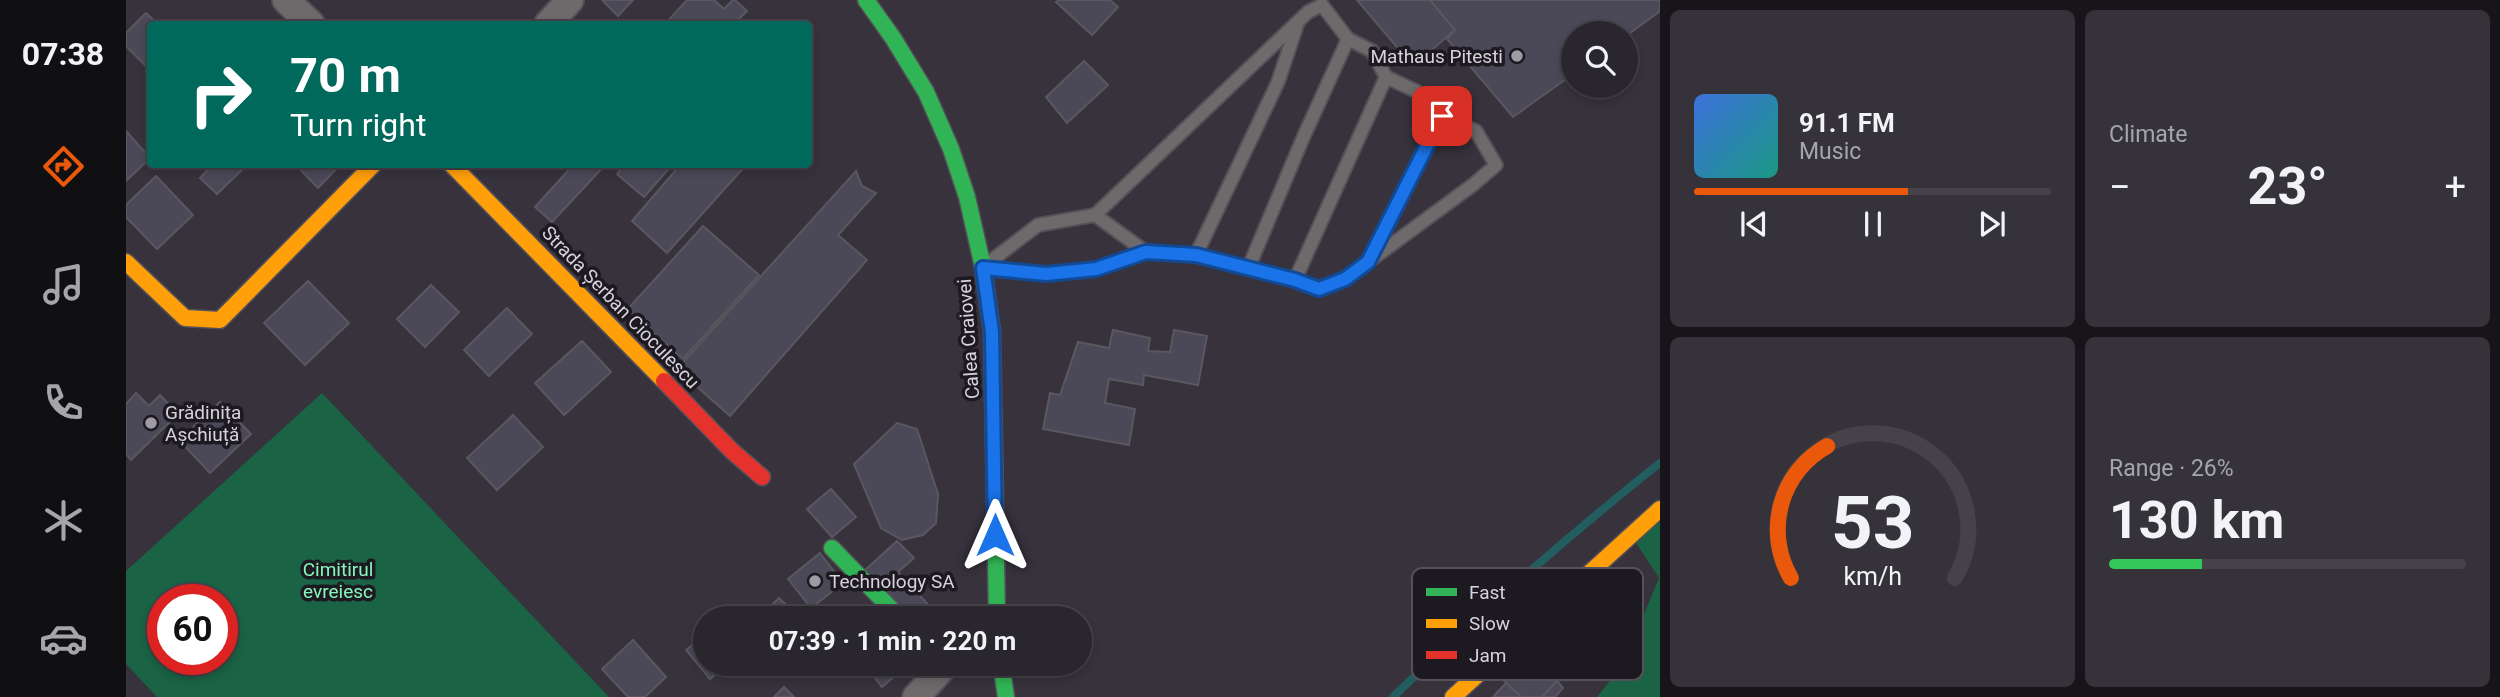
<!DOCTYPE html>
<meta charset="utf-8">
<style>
body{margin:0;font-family:Roboto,sans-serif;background:#353239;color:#f1f3f6;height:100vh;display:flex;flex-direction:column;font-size:26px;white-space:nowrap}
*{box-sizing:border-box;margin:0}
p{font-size:23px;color:#a5a5aa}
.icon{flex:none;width:38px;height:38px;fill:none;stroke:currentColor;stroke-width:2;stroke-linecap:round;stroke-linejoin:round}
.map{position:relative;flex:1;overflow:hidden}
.panel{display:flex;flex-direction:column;gap:10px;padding:10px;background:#171519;width:840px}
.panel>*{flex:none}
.top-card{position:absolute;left:21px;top:21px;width:665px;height:147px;border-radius:7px;box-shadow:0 4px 10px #0003,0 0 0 2px #454349;background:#00695c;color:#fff;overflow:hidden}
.controls{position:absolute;left:1435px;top:21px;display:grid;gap:14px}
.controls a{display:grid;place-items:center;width:77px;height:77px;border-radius:50%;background:#29262d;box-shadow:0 4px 10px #0003,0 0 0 2px #454349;font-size:35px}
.speed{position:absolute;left:21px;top:584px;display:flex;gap:14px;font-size:35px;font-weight:700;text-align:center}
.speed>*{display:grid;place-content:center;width:91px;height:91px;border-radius:50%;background:#29262d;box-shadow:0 4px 10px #0003,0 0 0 2px #454349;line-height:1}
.speed .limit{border:10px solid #d22;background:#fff;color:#111}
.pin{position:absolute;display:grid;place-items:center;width:60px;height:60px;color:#fff;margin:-30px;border-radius:14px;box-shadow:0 4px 10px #0006}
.me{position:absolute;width:77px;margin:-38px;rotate:0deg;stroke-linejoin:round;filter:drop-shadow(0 0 5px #0008)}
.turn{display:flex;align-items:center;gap:24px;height:147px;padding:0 28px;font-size:32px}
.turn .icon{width:91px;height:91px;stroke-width:2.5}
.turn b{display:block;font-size:49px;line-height:60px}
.big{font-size:52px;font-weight:700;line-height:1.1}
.panel .widget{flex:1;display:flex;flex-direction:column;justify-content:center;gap:10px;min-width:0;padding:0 24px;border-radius:10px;background:#353239}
.panel .dial{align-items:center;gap:0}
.dial svg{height:182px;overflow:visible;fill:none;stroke:#454349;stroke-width:7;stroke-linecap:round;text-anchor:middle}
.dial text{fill:#f1f3f6;stroke:none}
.song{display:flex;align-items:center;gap:21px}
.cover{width:84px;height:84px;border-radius:10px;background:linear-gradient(135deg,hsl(220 70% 55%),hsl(170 70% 35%))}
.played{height:7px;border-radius:4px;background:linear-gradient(90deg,#ea580c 60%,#454349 60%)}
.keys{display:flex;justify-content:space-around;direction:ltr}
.heat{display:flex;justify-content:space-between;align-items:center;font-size:38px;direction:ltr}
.charge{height:10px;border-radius:5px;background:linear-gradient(90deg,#34c759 26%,#454349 0)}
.panel .tiles{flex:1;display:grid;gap:10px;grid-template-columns:repeat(2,1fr)}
.trip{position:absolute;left:567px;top:606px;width:399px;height:70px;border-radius:35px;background:#29262d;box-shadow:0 4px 10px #0003,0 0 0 2px #454349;font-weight:700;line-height:70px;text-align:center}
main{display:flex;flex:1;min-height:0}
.dock{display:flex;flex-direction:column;width:126px;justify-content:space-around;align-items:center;background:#100f12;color:#a5a5aa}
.dock .icon{width:49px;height:49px}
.dock .active{color:#ea580c}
.dock b{font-size:32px;color:#f1f3f6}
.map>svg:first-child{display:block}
</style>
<main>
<nav class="dock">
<b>07:38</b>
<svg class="icon active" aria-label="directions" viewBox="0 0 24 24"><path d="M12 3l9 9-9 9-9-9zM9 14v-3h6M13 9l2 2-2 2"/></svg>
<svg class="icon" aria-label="music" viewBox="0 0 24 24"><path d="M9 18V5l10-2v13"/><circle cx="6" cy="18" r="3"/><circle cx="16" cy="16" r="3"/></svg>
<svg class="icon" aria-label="phone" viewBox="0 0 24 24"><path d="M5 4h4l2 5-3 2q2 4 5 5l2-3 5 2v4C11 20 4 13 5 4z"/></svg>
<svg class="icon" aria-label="climate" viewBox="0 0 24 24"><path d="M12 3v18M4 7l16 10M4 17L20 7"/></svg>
<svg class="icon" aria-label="car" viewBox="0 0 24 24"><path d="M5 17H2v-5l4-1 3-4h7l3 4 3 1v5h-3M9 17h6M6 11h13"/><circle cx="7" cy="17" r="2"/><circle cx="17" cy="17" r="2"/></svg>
</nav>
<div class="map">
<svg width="1534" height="697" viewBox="0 0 1534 697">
<rect width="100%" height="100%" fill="#37323c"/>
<g fill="#1a6344" fill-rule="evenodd">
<path d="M196 393 483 697H31L0 664V571ZM37 600H96V660H37Z"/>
<polygon points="1534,520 1534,697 1471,697 1497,664 1533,578 1505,535"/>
</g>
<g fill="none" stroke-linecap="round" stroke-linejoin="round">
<path stroke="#225d5f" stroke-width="8" d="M1267 697C1351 616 1443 535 1534 463"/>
</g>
<g fill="#4b4858" stroke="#59575f" stroke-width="2">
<polygon points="476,0 507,0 492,16"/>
<polygon points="561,0 588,0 598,9 607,0 609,0 621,11 608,24 539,24"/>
<polygon points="933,0 984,0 992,7 966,35 930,2"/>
<polygon points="1231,0 1304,0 1329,30 1287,66"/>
<polygon points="1304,0 1534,0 1534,11 1500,36 1500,33 1447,33 1447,74 1387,117 1321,39 1329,30"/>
<polygon points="20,13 32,24 24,24 24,70 0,46 0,33"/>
<polygon points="958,61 982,85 941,123 920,97"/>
<polygon points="0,131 24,158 0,181"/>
<polygon points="87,164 122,164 91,194 74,178"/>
<polygon points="169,164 215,164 192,188"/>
<polygon points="448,164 480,164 426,222 409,207"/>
<polygon points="499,164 547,164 518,197 491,174"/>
<polygon points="555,164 621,164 541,253 506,221"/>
<polygon points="730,171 736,186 750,193 712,235 741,260 604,416 551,369"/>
<polygon points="30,176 67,215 31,249 0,217 0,205"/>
<polygon points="577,226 633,275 557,359 501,310"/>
<polygon points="182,281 223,323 179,365 138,323"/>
<polygon points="305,285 333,312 299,347 271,319"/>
<polygon points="381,308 406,334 363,376 338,350"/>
<polygon points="987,330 1024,338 1022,351 1044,352 1048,330 1081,336 1072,385 1018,375 1017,385 983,379 979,403 1009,409 1003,445 917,429 924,393 934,395 952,342 983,348"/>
<polygon points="456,341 485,372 438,415 409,383"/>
<polygon points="10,393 23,406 34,395 52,414 5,460 0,454 0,404"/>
<polygon points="94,402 125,434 84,473 53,440"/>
<polygon points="387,415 417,447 371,490 341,458"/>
<polygon points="771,423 791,429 812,494 810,523 797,535 776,540 755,528 728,464"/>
<polygon points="705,489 730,517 706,537 681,509"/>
<polygon points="771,541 788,558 772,572 808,611 800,618 782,618 738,571"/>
<polygon points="694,553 717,583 685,608 662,579"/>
<polygon points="653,598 669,613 664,618 638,618 635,615"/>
<polygon points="1433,621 1462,649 1416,697 1395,697 1376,679"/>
<polygon points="579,635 579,663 603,663 584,679 560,650"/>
<polygon points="507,640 540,677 519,697 502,697 476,669"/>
<polygon points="737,663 784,663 756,687"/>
<polygon points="1431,681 1437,688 1429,697 1416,697"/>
<polygon points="1380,683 1395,697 1367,697"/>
<polygon points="658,687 668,697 648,697"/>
</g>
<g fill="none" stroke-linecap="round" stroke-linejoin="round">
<g stroke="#545058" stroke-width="16">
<g id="lane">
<polygon points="1196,5 1222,39 1246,51 1260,77 1290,91 1316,116 1350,131 1370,165 1348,184 1219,279 1193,289 1169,280 1070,255 1020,252 970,269 920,274 857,267 912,225 969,215 1182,12"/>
<polyline points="969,215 1020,252"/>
<polyline points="1070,255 1152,82 1171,25"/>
<polyline points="1244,260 1316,116"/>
<polyline points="1122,269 1177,138 1222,39"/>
<polyline points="1169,280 1260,77"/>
</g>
</g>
<g stroke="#545058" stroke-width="30">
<g id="street">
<polyline points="160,0 185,24"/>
<polyline points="422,24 444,0"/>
<polyline points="790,697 821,663"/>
</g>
</g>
<g stroke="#545058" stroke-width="19">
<g id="fast">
<polyline points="740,0 767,38 800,92 825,149 841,197 857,267 866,332 871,618"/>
<polyline points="706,548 774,618"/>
<polyline points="875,663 880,697"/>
</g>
</g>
<g stroke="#545058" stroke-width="19">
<g id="slow">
<polyline points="325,164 538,381"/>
<polyline points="0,262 59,318 94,320 248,164"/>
<polyline points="1327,697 1534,509"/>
</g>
</g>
<g stroke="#545058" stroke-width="19">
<polyline id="jam" points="538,381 606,451 636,477"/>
</g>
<use href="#lane" stroke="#6e6a6c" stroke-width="12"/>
<use href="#street" stroke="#6e6a6c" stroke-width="26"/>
<use href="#fast" stroke="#30b455" stroke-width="16"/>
<use href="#slow" stroke="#ff9f0a" stroke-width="16"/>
<use href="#jam" stroke="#e5322d" stroke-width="16"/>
</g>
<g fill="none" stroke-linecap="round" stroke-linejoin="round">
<g stroke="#114b97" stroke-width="18">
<polyline id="route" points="869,535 866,332 857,268 920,274 970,269 1020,252 1070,255 1169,280 1193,289 1219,279 1242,262 1316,116"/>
</g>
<use href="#route" stroke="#1a73e8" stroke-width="12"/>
</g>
<g fill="#9f9ba5" stroke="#1c1920" stroke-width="2.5">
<circle cx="1391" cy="56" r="7"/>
<circle cx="25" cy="423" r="7"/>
<circle cx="689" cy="581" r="7"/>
</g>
<g text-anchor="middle" stroke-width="7" stroke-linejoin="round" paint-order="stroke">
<g font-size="19" fill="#d7d3dd" stroke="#1c1920" text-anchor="start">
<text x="1377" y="63" text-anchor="end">Mathaus Pitesti</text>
<text x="39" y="419">Grădinița<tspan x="39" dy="22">Așchiuță</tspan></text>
<text x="703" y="588">Technology SA</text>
</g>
<g font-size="19" fill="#d7d3dd" stroke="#1c1920">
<text transform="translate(495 307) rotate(46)" y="7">Strada Șerban Cioculescu</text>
<text transform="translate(842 339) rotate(-94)" y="7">Calea Craiovei</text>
</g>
<g font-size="19" fill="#84f7b9" stroke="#1c1920">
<text x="212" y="576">Cimitirul<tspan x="212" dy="22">evreiesc</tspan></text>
</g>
</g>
<rect x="1286" y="568" width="231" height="112" rx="10" fill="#1c1920" stroke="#545159" stroke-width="2"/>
<rect x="1300" y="588" width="31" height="8" fill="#30b455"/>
<rect x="1300" y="619" width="31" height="9" fill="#ff9f0a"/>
<rect x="1300" y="651" width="31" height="8" fill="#e5322d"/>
<g font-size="19" fill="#d7d3dd">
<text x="1343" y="599">Fast</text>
<text x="1343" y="630">Slow</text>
<text x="1343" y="662">Jam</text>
</g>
</svg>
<div class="controls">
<a><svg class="icon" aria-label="search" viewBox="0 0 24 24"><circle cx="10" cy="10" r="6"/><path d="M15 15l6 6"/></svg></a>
</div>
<div class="speed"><div class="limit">60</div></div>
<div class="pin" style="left:1316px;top:116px;background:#d93025"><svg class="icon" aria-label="arrive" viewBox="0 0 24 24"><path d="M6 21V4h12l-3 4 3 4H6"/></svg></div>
<svg class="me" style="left:869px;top:535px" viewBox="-20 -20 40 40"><path d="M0-17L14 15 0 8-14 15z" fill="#1a73e8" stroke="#fff" stroke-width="4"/></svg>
<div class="trip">07:39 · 1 min · 220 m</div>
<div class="top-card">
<div class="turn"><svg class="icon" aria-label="right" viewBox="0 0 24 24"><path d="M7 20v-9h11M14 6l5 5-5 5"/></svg><div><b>70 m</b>Turn right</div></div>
</div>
</div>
<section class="panel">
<div class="tiles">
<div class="widget">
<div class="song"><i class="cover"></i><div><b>91.1 FM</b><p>Music</p></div></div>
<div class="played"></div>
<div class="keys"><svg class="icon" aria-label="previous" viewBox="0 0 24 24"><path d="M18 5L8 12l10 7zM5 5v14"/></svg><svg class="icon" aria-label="pause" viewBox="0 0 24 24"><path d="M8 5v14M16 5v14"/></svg><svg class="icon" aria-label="next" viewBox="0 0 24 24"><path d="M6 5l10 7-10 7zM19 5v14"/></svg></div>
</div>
<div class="widget"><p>Climate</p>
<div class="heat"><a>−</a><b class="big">23°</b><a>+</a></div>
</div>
<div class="widget dial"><svg viewBox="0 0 100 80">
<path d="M14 69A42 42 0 1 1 86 69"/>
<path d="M14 69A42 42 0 0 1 30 11" stroke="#ea580c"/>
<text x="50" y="56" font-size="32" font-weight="700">53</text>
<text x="50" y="72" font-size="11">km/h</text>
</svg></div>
<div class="widget"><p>Range · 26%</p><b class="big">130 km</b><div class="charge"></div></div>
</div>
</section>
</main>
